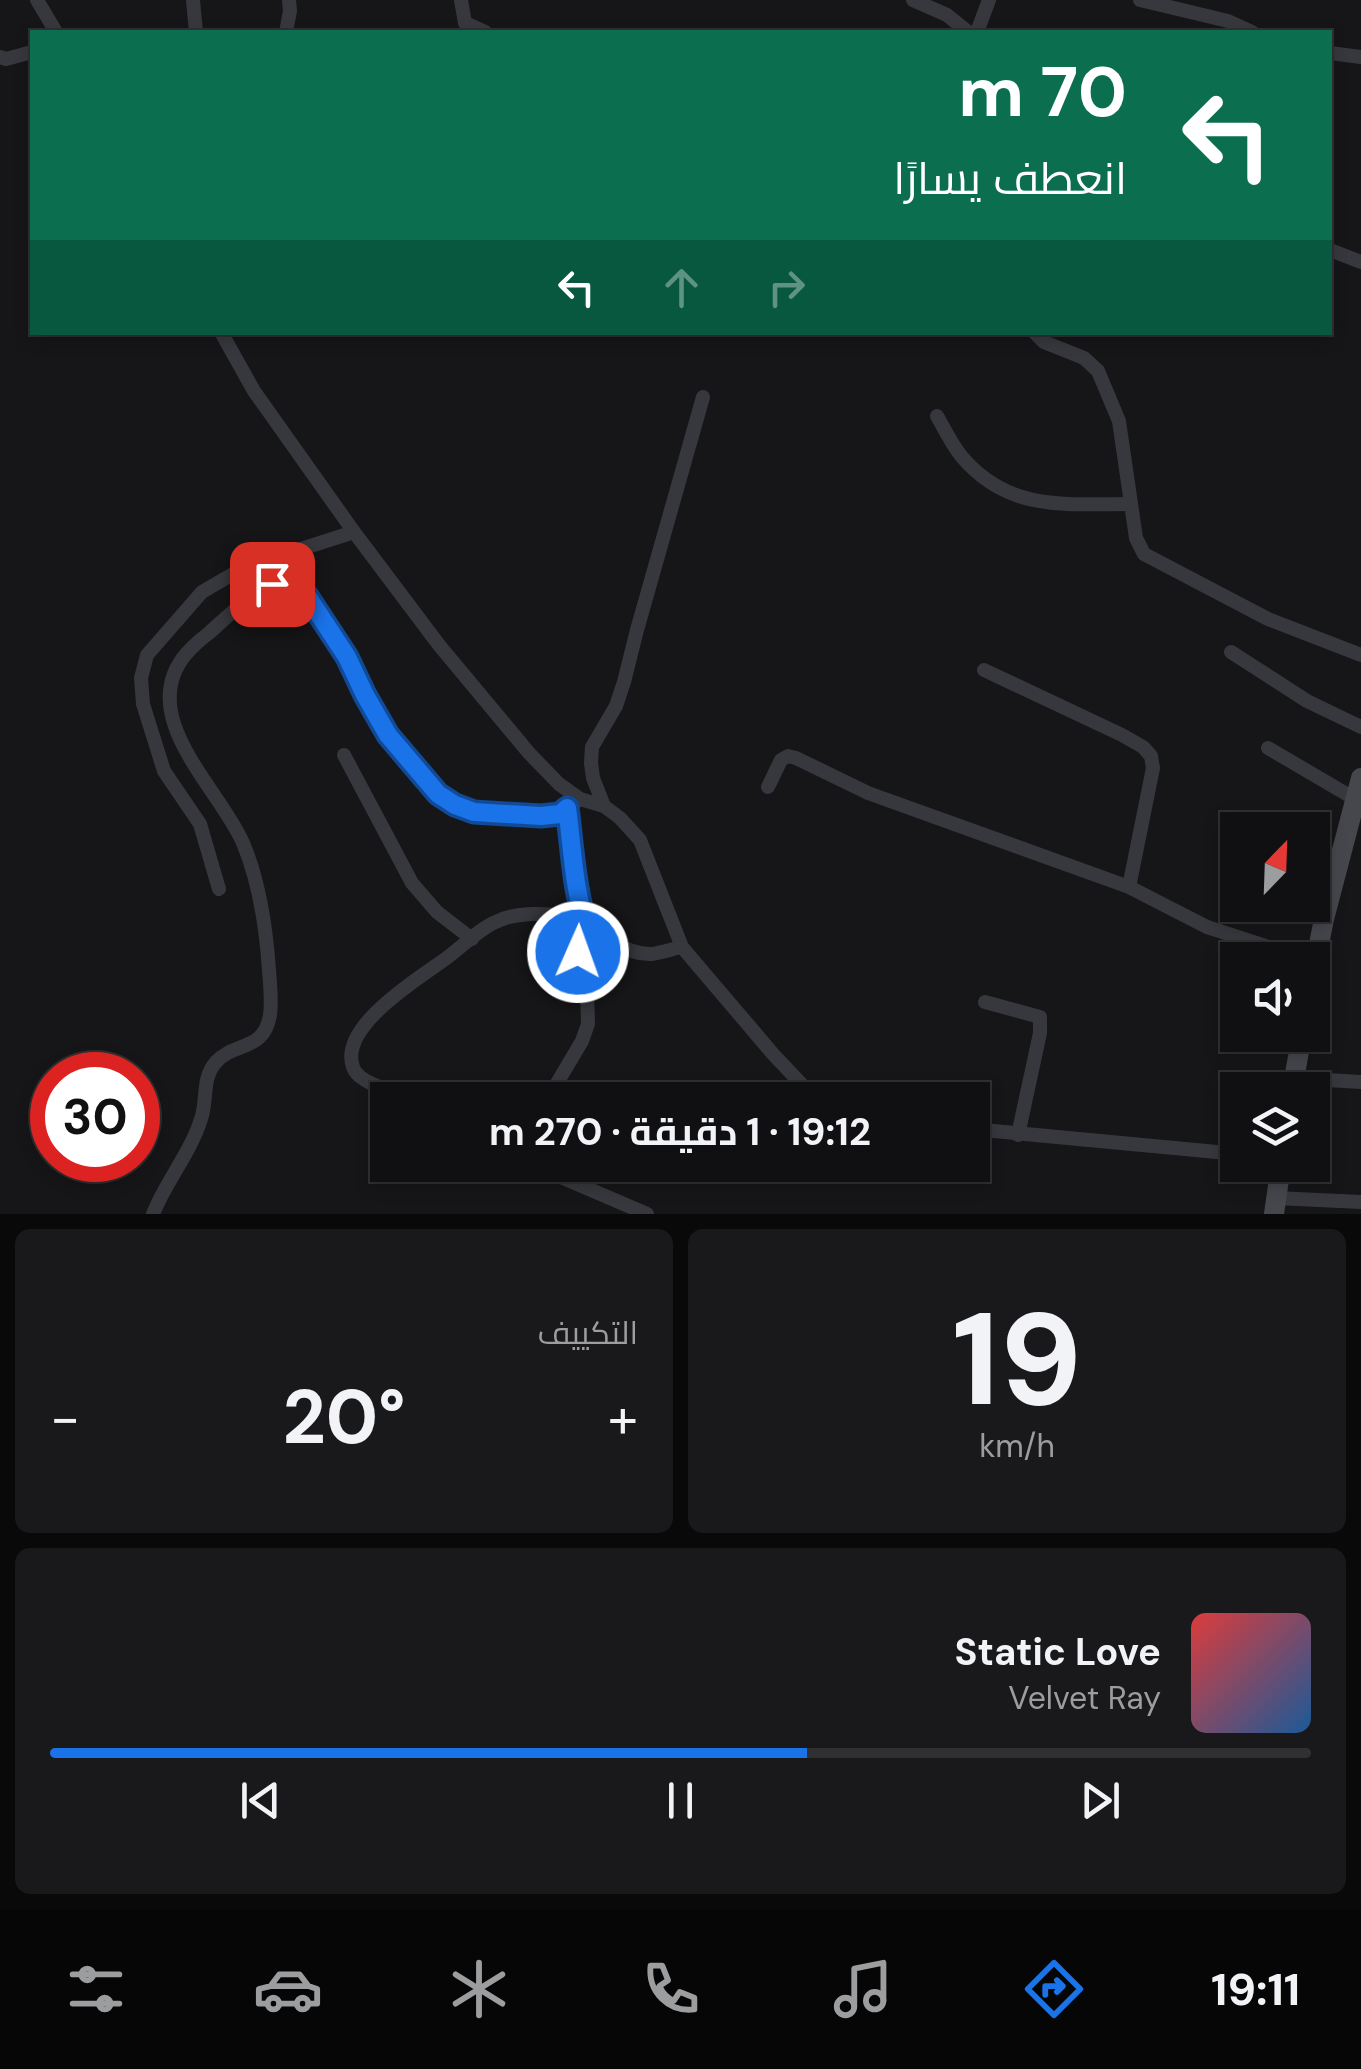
<!DOCTYPE html>
<html lang="ar">
<meta charset="utf-8">
<style>
body{margin:0;font-family:"DM Sans",Cairo,sans-serif;background:#19191b;color:#f1f3f6;direction:rtl;height:100vh;display:flex;flex-direction:column;font-size:38px;white-space:nowrap}
*{box-sizing:border-box;margin:0}
p{font-size:32px;color:#9c9d9f}
.icon{flex:none;width:55px;height:55px;fill:none;stroke:currentColor;stroke-width:2;stroke-linecap:round;stroke-linejoin:round}
.map{position:relative;height:1214px;overflow:hidden;direction:ltr}
.side{display:flex;flex-direction:column;gap:15px;padding:15px;background:#09090a;flex:1}
.side>*{flex:none}
.guide{position:absolute;left:30px;top:30px;width:1302px;height:305px;border-radius:0px;box-shadow:0 5px 15px #0003,0 0 0 2px #303032;direction:rtl;background:#0b6e4f;color:#fff;overflow:hidden}
.needle{width:65px;rotate:23deg}
.buttons{position:absolute;left:1220px;top:812px;display:grid;gap:20px}
.buttons a{display:grid;place-items:center;width:110px;height:110px;border-radius:0px;background:#101012;box-shadow:0 5px 15px #0003,0 0 0 2px #303032;font-size:50px}
.speed{position:absolute;left:30px;top:1052px;display:flex;gap:20px;font-size:50px;font-weight:700;text-align:center}
.speed>*{display:grid;place-content:center;width:130px;height:130px;border-radius:50%;background:#101012;box-shadow:0 5px 15px #0003,0 0 0 2px #303032;line-height:1}
.speed .limit{border:15px solid #d22;background:#fff;color:#111}
.pin{position:absolute;display:grid;place-items:center;width:85px;height:85px;color:#fff;margin:-42px;border-radius:20px;box-shadow:0 5px 15px #0006}
.me{position:absolute;width:110px;margin:-55px;rotate:2deg;stroke-linejoin:round;filter:drop-shadow(0 0 8px #0008)}
.turn{display:flex;align-items:center;gap:35px;height:210px;padding:0 40px;font-size:45px}
.turn .icon{width:130px;height:130px;stroke-width:2.5}
.turn b{display:block;font-size:70px;line-height:85px}
.lanes{display:flex;align-items:center;height:95px;padding:0 40px;background:#0003;justify-content:center;gap:50px;direction:ltr}
.lanes .off{opacity:.35}
.big{font-size:75px;font-weight:700;line-height:1.1}
.side .tile{flex:1;display:flex;flex-direction:column;justify-content:center;gap:15px;min-width:0;padding:0 35px;border-radius:15px;background:#19191b}
.side .dial{align-items:center;gap:0}
.dial b{font-size:130px;line-height:1}
.song{display:flex;align-items:center;gap:30px}
.cover{width:120px;height:120px;border-radius:15px;background:linear-gradient(135deg,hsl(0 70% 55%),hsl(210 70% 35%))}
.played{height:10px;border-radius:5px;background:linear-gradient(90deg,#1a73e8 60%,#303032 60%)}
.keys{display:flex;justify-content:space-around;direction:ltr}
.heat{display:flex;justify-content:space-between;align-items:center;font-size:55px;direction:ltr}
.side .tiles{flex:1;display:grid;gap:15px;grid-template-columns:1fr 1fr}
.tile:last-child{grid-column:span 2}
.trip{position:absolute;left:370px;top:1082px;width:620px;height:100px;border-radius:0px;background:#101012;box-shadow:0 5px 15px #0003,0 0 0 2px #303032;font-weight:700;line-height:100px;text-align:center;direction:rtl}
.tabs{display:flex;height:160px;justify-content:space-around;align-items:center;background:#060607;color:#9c9d9f}
.tabs .icon{width:70px;height:70px}
.tabs .current{color:#1a73e8}
.tabs b{font-size:45px;color:#f1f3f6}
.map>svg:first-child{display:block}
</style>
<div class="map">
<svg width="1361" height="1214" viewBox="0 0 1361 1214">
<rect width="100%" height="100%" fill="#161618"/>
<g fill="none" stroke-linecap="round" stroke-linejoin="round">
<g stroke="#37383d" stroke-width="14">
<polyline points="37,0 56,32"/>
<polyline points="193,0 196,32"/>
<polyline points="461,0 465,23 485,32"/>
<polyline points="913,0 947,15 968,32"/>
<polyline points="1140,0 1228,21 1252,32"/>
<polyline points="286,32 290,11 289,0"/>
<polyline points="977,32 989,0"/>
<polyline points="1330,53 1361,57"/>
<polyline points="0,57 6,59 32,52"/>
<polyline points="1330,250 1361,262"/>
<polyline points="221,332 254,391 354,532 439,645 529,753 559,784 580,799 604,806 620,818 640,840 682,947 773,1054 807,1090 823,1100"/>
<polyline points="1034,332 1044,342 1084,358 1098,371 1119,421 1136,538 1144,554 1268,619 1361,655"/>
<path d="M937 416C945 430 952 445 962 457 1009 512 1065 504 1131 504"/>
<polyline points="1231,652 1307,701 1361,727"/>
<polyline points="984,670 1122,735 1143,747 1151,756 1153,768 1129,887"/>
<polyline points="1268,748 1355,799"/>
<polyline points="344,755 412,883 437,912 472,939"/>
<polyline points="768,787 781,760 788,756 796,758 868,793 1129,887 1207,927 1308,960"/>
<polyline points="604,806 593,778 591,763 592,747 616,706 624,682 637,630 703,397"/>
<path d="M567 808 582 916C597 934 627 955 651 954 661 953 672 949 682 947"/>
<polyline points="219,889 200,824 164,771 143,704 141,678 147,655 202,592 245,567 354,532"/>
<polyline points="985,1002 1040,1017 1040,1033 1018,1135"/>
<polyline points="1294,1078 1361,1082"/>
<path d="M420 1100C403 1094 358 1085 353 1067 338 1026 421 977 448 957 464 945 480 928 498 921 523 909 555 916 582 916"/>
<polyline points="547,1100 582,1041 588,1024 587,991 578,952 589,924"/>
<polyline points="972,1129 1238,1154"/>
<polyline points="533,1165 647,1214"/>
<polyline points="1276,1198 1361,1202"/>
<path d="M153 1214C166 1181 190 1154 201 1119 208 1100 201 1079 216 1062 235 1041 264 1052 270 1015 272 1001 270 984 269 970 266 927 260 883 243 843 220 789 134 716 186 654 193 646 201 639 209 633 232 612 253 591 283 581L294 585 307 596 327 624 388 735 439 794 455 805 474 812 503 815 541 816 560 814 580 799"/>
</g>
<g stroke="#45474d" stroke-width="20">
<polyline points="1312,979 1324,919 1361,778"/>
<polyline points="1292,1090 1302,1035"/>
<polyline points="1274,1214 1281,1165"/>
</g>
</g>
<g fill="none" stroke-linecap="round" stroke-linejoin="round">
<g stroke="#114b97" stroke-width="25">
<path id="route" d="M272 584 283 581 294 585 307 596 347 657 365 695 388 735 438 794 455 805 474 812 541 816 560 814 567 808C571 833 575 908 588 924L578 952"/>
</g>
<use href="#route" stroke="#1a73e8" stroke-width="18"/>
</g>
</svg>
<div class="buttons">
<a><svg class="needle" viewBox="-14 -14 28 28"><path d="M0-13l5 13h-10z" fill="#e53935"/><path d="M0 13l5-13h-10z" fill="#9c9d9f"/></svg></a>
<a><svg class="icon" aria-label="sound" viewBox="0 0 24 24"><path d="M4 9h4l5-4v14l-5-4H4zM17 9q2 3 0 6"/></svg></a>
<a><svg class="icon" aria-label="layers" viewBox="0 0 24 24"><path d="M12 4l9 5-9 5-9-5zM3 14l9 5 9-5"/></svg></a>
</div>
<div class="speed"><div class="limit">30</div></div>
<div class="pin" style="left:272px;top:584px;background:#d93025"><svg class="icon" aria-label="arrive" viewBox="0 0 24 24"><path d="M6 21V4h12l-3 4 3 4H6"/></svg></div>
<svg class="me" style="left:578px;top:952px" viewBox="-20 -20 40 40"><circle r="17" fill="#1a73e8" stroke="#fff" stroke-width="3"/><path d="M0-11L8 9 0 5-8 9z" fill="#fff"/></svg>
<div class="trip">19:12 · 1 دقيقة · 270 m</div>
<div class="guide">
<div class="turn"><svg class="icon" aria-label="left" viewBox="0 0 24 24"><path d="M17 20v-9H6M10 6l-5 5 5 5"/></svg><div><b>70 m</b>انعطف يسارًا</div></div>
<div class="lanes"><svg class="icon" aria-label="left" viewBox="0 0 24 24"><path d="M17 20v-9H6M10 6l-5 5 5 5"/></svg><svg class="icon off" aria-label="ahead" viewBox="0 0 24 24"><path d="M12 20V5M6 11l6-6 6 6"/></svg><svg class="icon off" aria-label="right" viewBox="0 0 24 24"><path d="M7 20v-9h11M14 6l5 5-5 5"/></svg></div>
</div>
</div>
<section class="side">
<div class="tiles">
<div class="tile dial"><b>19</b><p>km/h</p></div>
<div class="tile"><p>التكييف</p>
<div class="heat"><a>−</a><b class="big">20°</b><a>+</a></div>
</div>
<div class="tile">
<div class="song"><i class="cover"></i><div><b>Static Love</b><p>Velvet Ray</p></div></div>
<div class="played"></div>
<div class="keys"><svg class="icon" aria-label="previous" viewBox="0 0 24 24"><path d="M18 5L8 12l10 7zM5 5v14"/></svg><svg class="icon" aria-label="pause" viewBox="0 0 24 24"><path d="M8 5v14M16 5v14"/></svg><svg class="icon" aria-label="next" viewBox="0 0 24 24"><path d="M6 5l10 7-10 7zM19 5v14"/></svg></div>
</div>
</div>
</section>
<nav class="tabs">
<b>19:11</b>
<svg class="icon current" aria-label="directions" viewBox="0 0 24 24"><path d="M12 3l9 9-9 9-9-9zM9 14v-3h6M13 9l2 2-2 2"/></svg>
<svg class="icon" aria-label="music" viewBox="0 0 24 24"><path d="M9 18V5l10-2v13"/><circle cx="6" cy="18" r="3"/><circle cx="16" cy="16" r="3"/></svg>
<svg class="icon" aria-label="phone" viewBox="0 0 24 24"><path d="M5 4h4l2 5-3 2q2 4 5 5l2-3 5 2v4C11 20 4 13 5 4z"/></svg>
<svg class="icon" aria-label="climate" viewBox="0 0 24 24"><path d="M12 3v18M4 7l16 10M4 17L20 7"/></svg>
<svg class="icon" aria-label="car" viewBox="0 0 24 24"><path d="M5 17H2v-5l4-1 3-4h7l3 4 3 1v5h-3M9 17h6M6 11h13"/><circle cx="7" cy="17" r="2"/><circle cx="17" cy="17" r="2"/></svg>
<svg class="icon" aria-label="filters" viewBox="0 0 24 24"><path d="M4 7h16M4 17h16"/><circle cx="9" cy="7" r="2"/><circle cx="15" cy="17" r="2"/></svg>
</nav>
